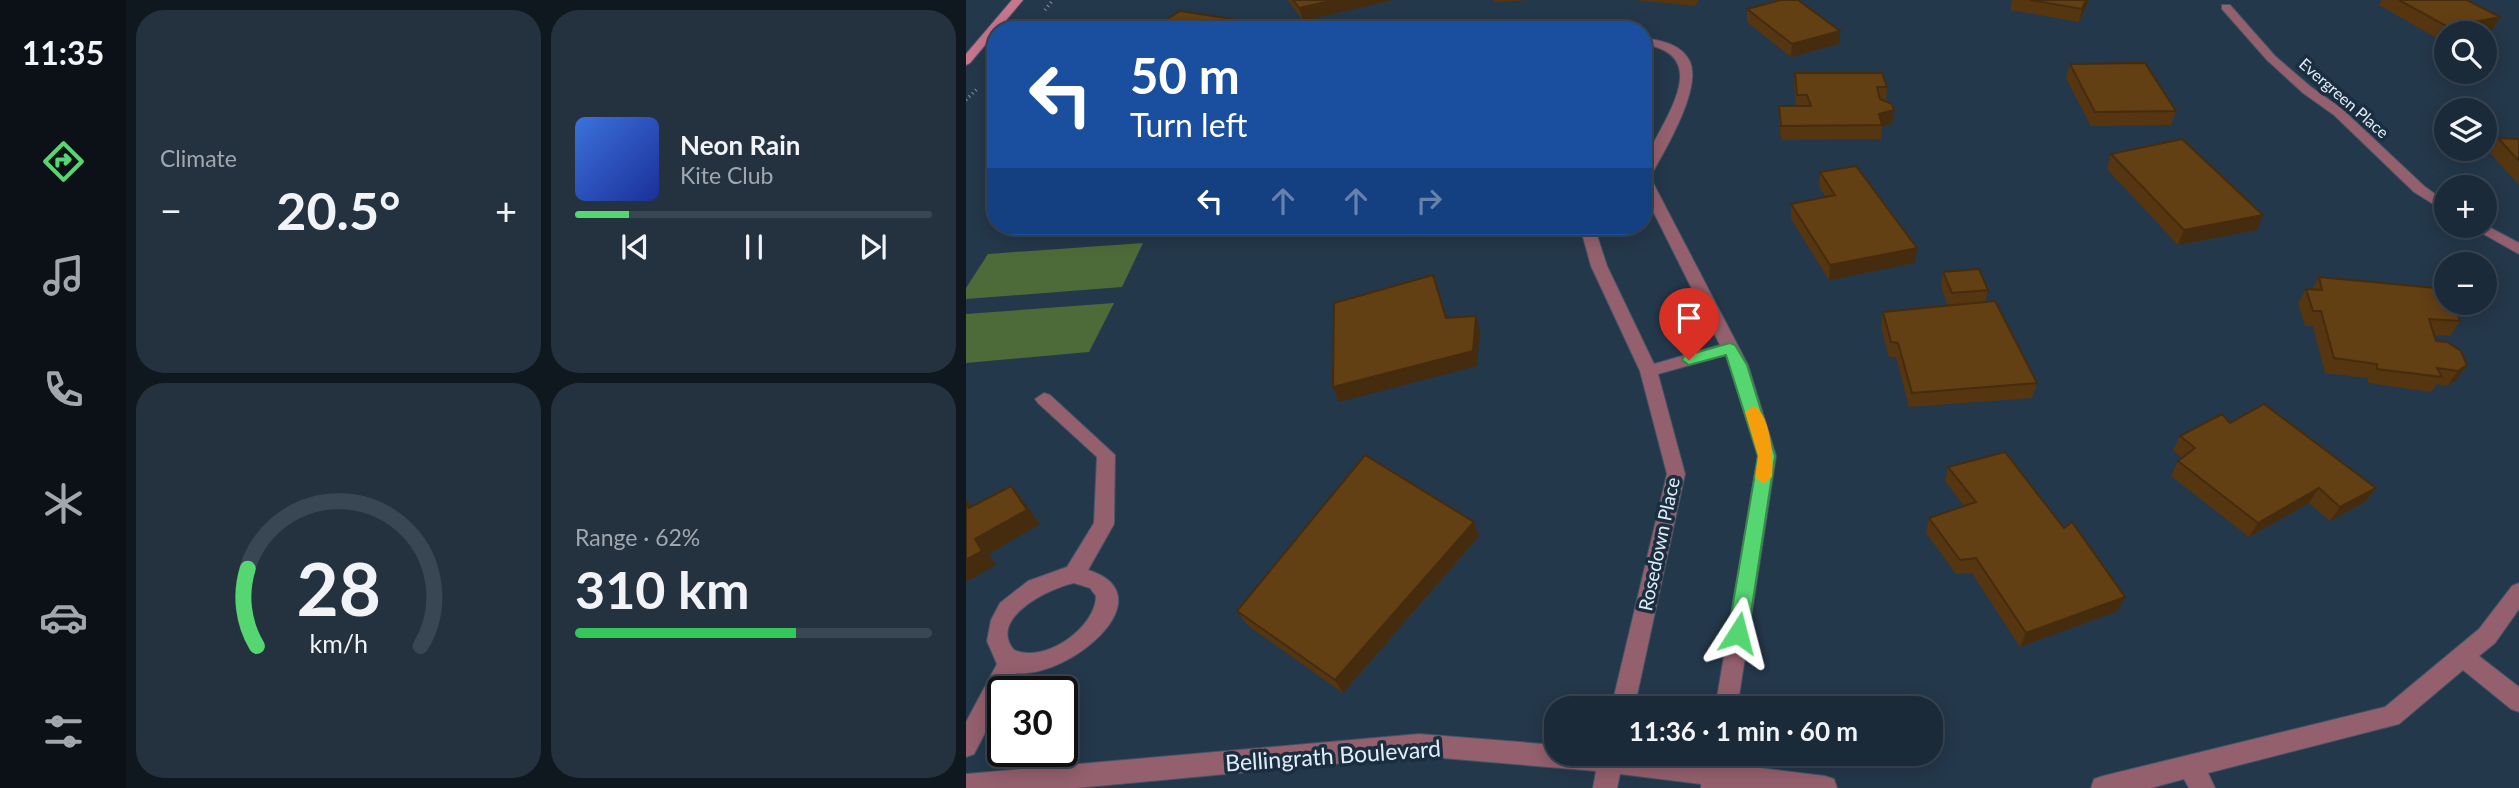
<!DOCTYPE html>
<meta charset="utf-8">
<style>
body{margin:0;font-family:Lato,sans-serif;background:#243240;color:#f1f3f6;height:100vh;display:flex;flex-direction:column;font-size:26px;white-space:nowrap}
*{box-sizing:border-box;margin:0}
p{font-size:23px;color:#a0a7ae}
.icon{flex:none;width:38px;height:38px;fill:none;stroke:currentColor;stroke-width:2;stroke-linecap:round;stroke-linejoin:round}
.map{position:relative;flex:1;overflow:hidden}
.panel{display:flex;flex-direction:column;gap:10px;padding:10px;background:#0f171f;width:840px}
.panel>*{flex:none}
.top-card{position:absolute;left:21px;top:21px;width:665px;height:214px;border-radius:28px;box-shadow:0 4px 18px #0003,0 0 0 2px #394653;background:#1a4fa0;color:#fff;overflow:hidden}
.controls{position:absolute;left:1468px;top:21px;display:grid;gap:14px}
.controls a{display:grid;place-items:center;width:63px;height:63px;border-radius:50%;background:#1b2a38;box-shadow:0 4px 18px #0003,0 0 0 2px #394653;font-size:35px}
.speed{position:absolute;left:21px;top:676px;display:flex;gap:14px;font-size:35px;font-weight:700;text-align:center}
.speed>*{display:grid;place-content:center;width:91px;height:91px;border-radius:50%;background:#1b2a38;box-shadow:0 4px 18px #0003,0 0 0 2px #394653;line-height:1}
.speed .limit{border:4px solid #111;border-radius:10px;background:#fff;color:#111}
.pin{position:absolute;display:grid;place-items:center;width:60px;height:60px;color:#fff;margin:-72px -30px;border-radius:50% 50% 50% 0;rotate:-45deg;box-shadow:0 0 7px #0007}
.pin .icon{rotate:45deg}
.me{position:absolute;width:77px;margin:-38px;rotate:9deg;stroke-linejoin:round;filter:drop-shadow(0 0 5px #0008)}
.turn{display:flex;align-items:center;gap:24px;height:147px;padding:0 28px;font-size:32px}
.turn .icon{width:91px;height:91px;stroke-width:2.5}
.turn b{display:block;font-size:49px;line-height:60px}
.lanes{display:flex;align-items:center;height:66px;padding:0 28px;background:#0003;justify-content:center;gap:35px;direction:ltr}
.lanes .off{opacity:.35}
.big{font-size:52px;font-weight:700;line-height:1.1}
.panel .widget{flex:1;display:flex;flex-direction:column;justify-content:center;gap:10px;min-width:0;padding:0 24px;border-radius:28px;background:#243240}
.panel .dial{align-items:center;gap:0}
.dial svg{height:182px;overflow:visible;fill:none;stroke:#394653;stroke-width:7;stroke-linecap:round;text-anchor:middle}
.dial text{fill:#f1f3f6;stroke:none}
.song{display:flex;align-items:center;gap:21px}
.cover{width:84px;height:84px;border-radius:10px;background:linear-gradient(135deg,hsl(220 70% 55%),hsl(230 70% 35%))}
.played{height:7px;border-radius:4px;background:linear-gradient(90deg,#56d671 15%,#394653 15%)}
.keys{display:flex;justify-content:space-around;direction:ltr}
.heat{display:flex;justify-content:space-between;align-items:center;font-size:38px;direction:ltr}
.charge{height:10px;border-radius:5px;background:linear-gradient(90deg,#34c759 62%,#394653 0)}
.panel .tiles{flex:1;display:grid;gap:10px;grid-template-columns:repeat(2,1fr)}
.trip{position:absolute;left:578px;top:696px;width:399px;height:70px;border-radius:28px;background:#1b2a38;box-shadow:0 4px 18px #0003,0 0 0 2px #394653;font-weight:700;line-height:70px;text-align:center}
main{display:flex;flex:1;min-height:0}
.dock{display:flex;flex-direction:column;width:126px;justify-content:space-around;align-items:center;background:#0b1116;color:#a0a7ae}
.dock .icon{width:49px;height:49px}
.dock .selected{color:#56d671}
.dock b{font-size:32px;color:#f1f3f6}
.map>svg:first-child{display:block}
</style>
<main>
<nav class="dock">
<b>11:35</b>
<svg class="icon selected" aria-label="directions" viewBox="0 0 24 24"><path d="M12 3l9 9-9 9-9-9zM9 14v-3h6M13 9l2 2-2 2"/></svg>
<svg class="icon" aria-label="music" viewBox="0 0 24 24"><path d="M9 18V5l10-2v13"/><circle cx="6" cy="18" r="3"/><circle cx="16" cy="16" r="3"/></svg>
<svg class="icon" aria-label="phone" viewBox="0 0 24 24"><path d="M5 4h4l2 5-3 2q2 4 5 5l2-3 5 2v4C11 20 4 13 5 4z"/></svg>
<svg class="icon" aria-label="climate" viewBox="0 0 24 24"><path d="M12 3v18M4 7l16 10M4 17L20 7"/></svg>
<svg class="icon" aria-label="car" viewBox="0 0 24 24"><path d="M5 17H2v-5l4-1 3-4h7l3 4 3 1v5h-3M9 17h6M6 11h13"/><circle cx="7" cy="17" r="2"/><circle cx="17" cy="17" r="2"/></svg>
<svg class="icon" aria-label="filters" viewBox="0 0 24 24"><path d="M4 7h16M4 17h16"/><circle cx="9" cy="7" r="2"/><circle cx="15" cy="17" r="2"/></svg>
</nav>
<section class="panel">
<div class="tiles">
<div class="widget"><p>Climate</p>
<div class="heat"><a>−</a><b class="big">20.5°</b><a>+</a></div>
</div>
<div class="widget">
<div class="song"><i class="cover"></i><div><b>Neon Rain</b><p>Kite Club</p></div></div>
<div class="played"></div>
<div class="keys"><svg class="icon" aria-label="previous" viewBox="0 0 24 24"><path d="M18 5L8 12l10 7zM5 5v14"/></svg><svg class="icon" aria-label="pause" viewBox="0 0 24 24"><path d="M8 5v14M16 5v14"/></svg><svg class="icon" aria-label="next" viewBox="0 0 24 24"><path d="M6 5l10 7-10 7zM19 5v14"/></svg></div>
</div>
<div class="widget dial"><svg viewBox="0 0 100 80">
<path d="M14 69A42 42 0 1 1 86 69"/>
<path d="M14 69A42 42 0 0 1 10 35" stroke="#56d671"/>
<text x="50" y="56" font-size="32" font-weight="700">28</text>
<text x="50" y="72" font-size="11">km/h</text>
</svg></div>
<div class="widget"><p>Range · 62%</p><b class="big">310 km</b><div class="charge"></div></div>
</div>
</section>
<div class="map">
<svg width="1553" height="788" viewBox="0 0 1553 788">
<rect width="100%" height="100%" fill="#24384b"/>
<g fill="#4d6b38">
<polygon points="177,243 156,287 0,299 0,288 22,254"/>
<polygon points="148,303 123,352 0,363 0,314"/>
</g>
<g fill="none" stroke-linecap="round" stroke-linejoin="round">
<g stroke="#425567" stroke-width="2">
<path id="lane" d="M78 393 84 395 149 455 148 524 122 570C202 595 104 679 50 673L40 691H37V698L8 754 0 757V722L31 664 21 641 25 620 34 603 62 581 101 567 128 523 131 457 72 403 69 399ZM108 583 124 588 130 596C130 628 78 664 48 650 21 618 84 588 108 583Z"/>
</g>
<g stroke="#425567" stroke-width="2">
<g id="street">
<polygon points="1256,5 1264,5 1309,56 1345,87 1376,109 1458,186 1480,202 1480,212 1448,192 1368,115 1337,93 1301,60 1256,9"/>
<path d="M677 38C694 40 716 44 724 62 736 89 698 152 684 177L782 365 810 456 771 709H749L792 456 760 355 692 374 719 474 668 709H645L701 474 674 371 625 266 614 226H628L641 266 688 364 754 345 677 191C677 183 675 171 678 164 691 126 753 56 677 44Z"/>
<polygon points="1519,225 1553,243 1553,254 1503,226"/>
<polygon points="1553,583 1553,609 1529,643 1513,656 1553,687 1553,712 1545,709 1497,670 1433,724 1242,773 1249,788 1223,788 1218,779 1185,788 1125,788 1128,779 1137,776 1419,707 1513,629 1546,586"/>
<polygon points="453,734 590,745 590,754 684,754 739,761 740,754 764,754 762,764 859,776 868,779 871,788 735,788 735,784 654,774 651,788 627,788 630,771 453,756 110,788 0,788 0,774"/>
</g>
</g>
<g stroke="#425567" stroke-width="2">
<polygon id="secondary" points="46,0 57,0 4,63 0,65 0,54"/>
</g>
<g stroke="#8192a1" stroke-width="3.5" stroke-dasharray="1 3.5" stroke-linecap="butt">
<polyline points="79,10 87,0"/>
<polyline points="0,100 12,88"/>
</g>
<use href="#lane" fill="#94606d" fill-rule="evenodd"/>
<use href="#street" fill="#94606d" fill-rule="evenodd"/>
<use href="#secondary" fill="#c8768c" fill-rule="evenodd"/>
</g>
<g fill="#553611">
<polygon points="322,0 427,0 337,21"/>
<polygon points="528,0 564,0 528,2"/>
<polygon points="668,0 733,0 729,6"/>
<polygon points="1046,0 1123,0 1113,22 1044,10"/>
<polygon points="1415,0 1501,0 1534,17 1526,30 1474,40 1413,5"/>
<polygon points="781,9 873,44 825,57 781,22"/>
<polygon points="1104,64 1210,111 1205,125 1125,126 1100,78"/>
<polygon points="829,73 921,87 920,101 917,101 928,110 926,124 916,127 915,139 815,140 813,120 813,106 830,106 828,86"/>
<polygon points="1532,138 1553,139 1553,185 1523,152"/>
<polygon points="1145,154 1291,230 1212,245 1141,169"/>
<polygon points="854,172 949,263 863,280 825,219 825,204 860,197 853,187"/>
<polygon points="977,272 1022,290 1019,302 1071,383 1066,398 943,407 930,357 923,357 915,327 917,312 982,306 975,287"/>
<polygon points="1353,277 1494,321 1484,336 1468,335 1470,341 1501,365 1490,380 1481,386 1471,384 1465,392 1402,383 1402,378 1359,373 1347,326 1339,326 1332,303 1340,289 1346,289"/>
<polygon points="1264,423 1410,488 1399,502 1364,521 1343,503 1283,537 1205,476 1212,461 1216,458 1207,450 1214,436"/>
<polygon points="982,467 1152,611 1054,647 1006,573 990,574 960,533 963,518 998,506 979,481"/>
<polygon points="513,536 377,693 281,625 271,611"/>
</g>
<g fill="#452c0e">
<polygon points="369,0 427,0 337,21 333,8"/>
<polygon points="1120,0 1123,0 1113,22 1116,9"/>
<polygon points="1534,17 1526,30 1511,33 1480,33 1480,39 1474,40 1482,27"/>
<polygon points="279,21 282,30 265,30"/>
<polygon points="874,31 873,44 825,57 826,44"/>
<polygon points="928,110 926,124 916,127 913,114"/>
<polygon points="1297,215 1291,230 1212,245 1218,230"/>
<polygon points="951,248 949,263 863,280 864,265"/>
<polygon points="510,316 514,331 511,366 373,402 367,387"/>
<polygon points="1501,365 1490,380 1481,386 1492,371"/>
<polygon points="45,486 57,500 74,524 23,554 30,565 0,582 0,560 9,539"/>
<polygon points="1353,488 1343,503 1283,537 1292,523"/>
<polygon points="1410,488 1399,502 1364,521 1374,507"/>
<polygon points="0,500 6,506 3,508 0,504"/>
<polygon points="508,522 513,536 377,693 369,680"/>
<polygon points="1159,597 1152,611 1054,647 1060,633"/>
</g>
<g fill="#633f14" stroke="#452c0e" stroke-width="2">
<polygon points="327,0 369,0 333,8"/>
<polygon points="815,0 832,0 874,31 826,44 781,9"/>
<polygon points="1064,0 1120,0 1116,9"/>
<polygon points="1433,0 1501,0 1534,17 1482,27"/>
<polygon points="214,11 279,21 265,30 184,30"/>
<polygon points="1179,63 1210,111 1129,112 1104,64"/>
<polygon points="829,73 916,73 921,87 911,87 914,99 926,104 928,110 913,114 916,125 815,126 813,106 845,106 841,95 831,95"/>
<polygon points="1532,138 1553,139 1553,161"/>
<polygon points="1216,139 1297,215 1218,230 1145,154"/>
<polygon points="890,166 951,248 864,265 825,204 869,195 854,172"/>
<polygon points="1013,269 1022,290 986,293 977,272"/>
<polygon points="467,275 480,318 510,316 507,351 367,387 368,303"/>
<polygon points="1353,277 1480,289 1480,303 1487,303 1494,321 1463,319 1470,341 1481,342 1495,351 1501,365 1492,371 1471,368 1476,377 1411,369 1411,364 1368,358 1355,311 1347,311 1340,289 1356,290"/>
<polygon points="1029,301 1071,383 946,393 932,343 925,342 917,312"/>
<polygon points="1298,404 1410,488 1374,507 1353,488 1292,523 1212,461 1229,448 1214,436 1256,414 1264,423"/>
<polygon points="1039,452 1098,528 1106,522 1159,597 1060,633 1010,558 994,560 963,518 1010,502 982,467"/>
<polygon points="399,455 508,522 369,680 271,611"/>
<polygon points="45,486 61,510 9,539 16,551 0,560 0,504 3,508"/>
</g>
<polygon fill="#56d671" stroke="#388b49" stroke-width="2" points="764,343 769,345 781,365 809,456 782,633 779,639 772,642 765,639 762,633 792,456 760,355 723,365 716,360 718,356"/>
<path fill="#f59e0b" d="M787 406C805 412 808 461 806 477L797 484 789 477 792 456 779 412Z"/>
<g text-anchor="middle" stroke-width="7" stroke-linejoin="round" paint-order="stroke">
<g font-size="16" fill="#e1eefa" stroke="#1a2e40">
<text transform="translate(1378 98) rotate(41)" y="6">Evergreen Place</text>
</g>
<g font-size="19" fill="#e1eefa" stroke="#1a2e40">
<text transform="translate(693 544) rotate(-78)" y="7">Rosedown Place</text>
</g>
<g font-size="23" fill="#e1eefa" stroke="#1a2e40">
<text transform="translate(367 756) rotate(-4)" y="8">Bellingrath Boulevard</text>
</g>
</g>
</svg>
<div class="controls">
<a><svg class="icon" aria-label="search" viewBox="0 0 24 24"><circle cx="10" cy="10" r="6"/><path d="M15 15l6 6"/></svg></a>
<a><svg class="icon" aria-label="layers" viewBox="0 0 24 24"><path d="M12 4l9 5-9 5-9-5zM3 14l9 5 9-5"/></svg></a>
<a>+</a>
<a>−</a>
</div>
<div class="speed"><div class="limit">30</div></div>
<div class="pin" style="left:723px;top:360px;background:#d93025"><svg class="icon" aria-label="arrive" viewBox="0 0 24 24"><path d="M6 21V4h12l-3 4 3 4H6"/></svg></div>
<svg class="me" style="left:772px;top:633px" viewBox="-20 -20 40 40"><path d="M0-17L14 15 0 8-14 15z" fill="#56d671" stroke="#fff" stroke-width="4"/></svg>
<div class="trip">11:36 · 1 min · 60 m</div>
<div class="top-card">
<div class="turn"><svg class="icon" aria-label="left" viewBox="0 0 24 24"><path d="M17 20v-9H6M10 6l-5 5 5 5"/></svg><div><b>50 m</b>Turn left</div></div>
<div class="lanes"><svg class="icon" aria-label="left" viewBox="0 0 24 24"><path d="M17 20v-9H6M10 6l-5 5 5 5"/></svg><svg class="icon off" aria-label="ahead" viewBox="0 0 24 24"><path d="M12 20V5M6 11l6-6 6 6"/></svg><svg class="icon off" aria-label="ahead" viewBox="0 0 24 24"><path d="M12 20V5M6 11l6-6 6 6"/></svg><svg class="icon off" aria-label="right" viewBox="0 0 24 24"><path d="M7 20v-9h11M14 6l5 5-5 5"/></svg></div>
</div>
</div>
</main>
